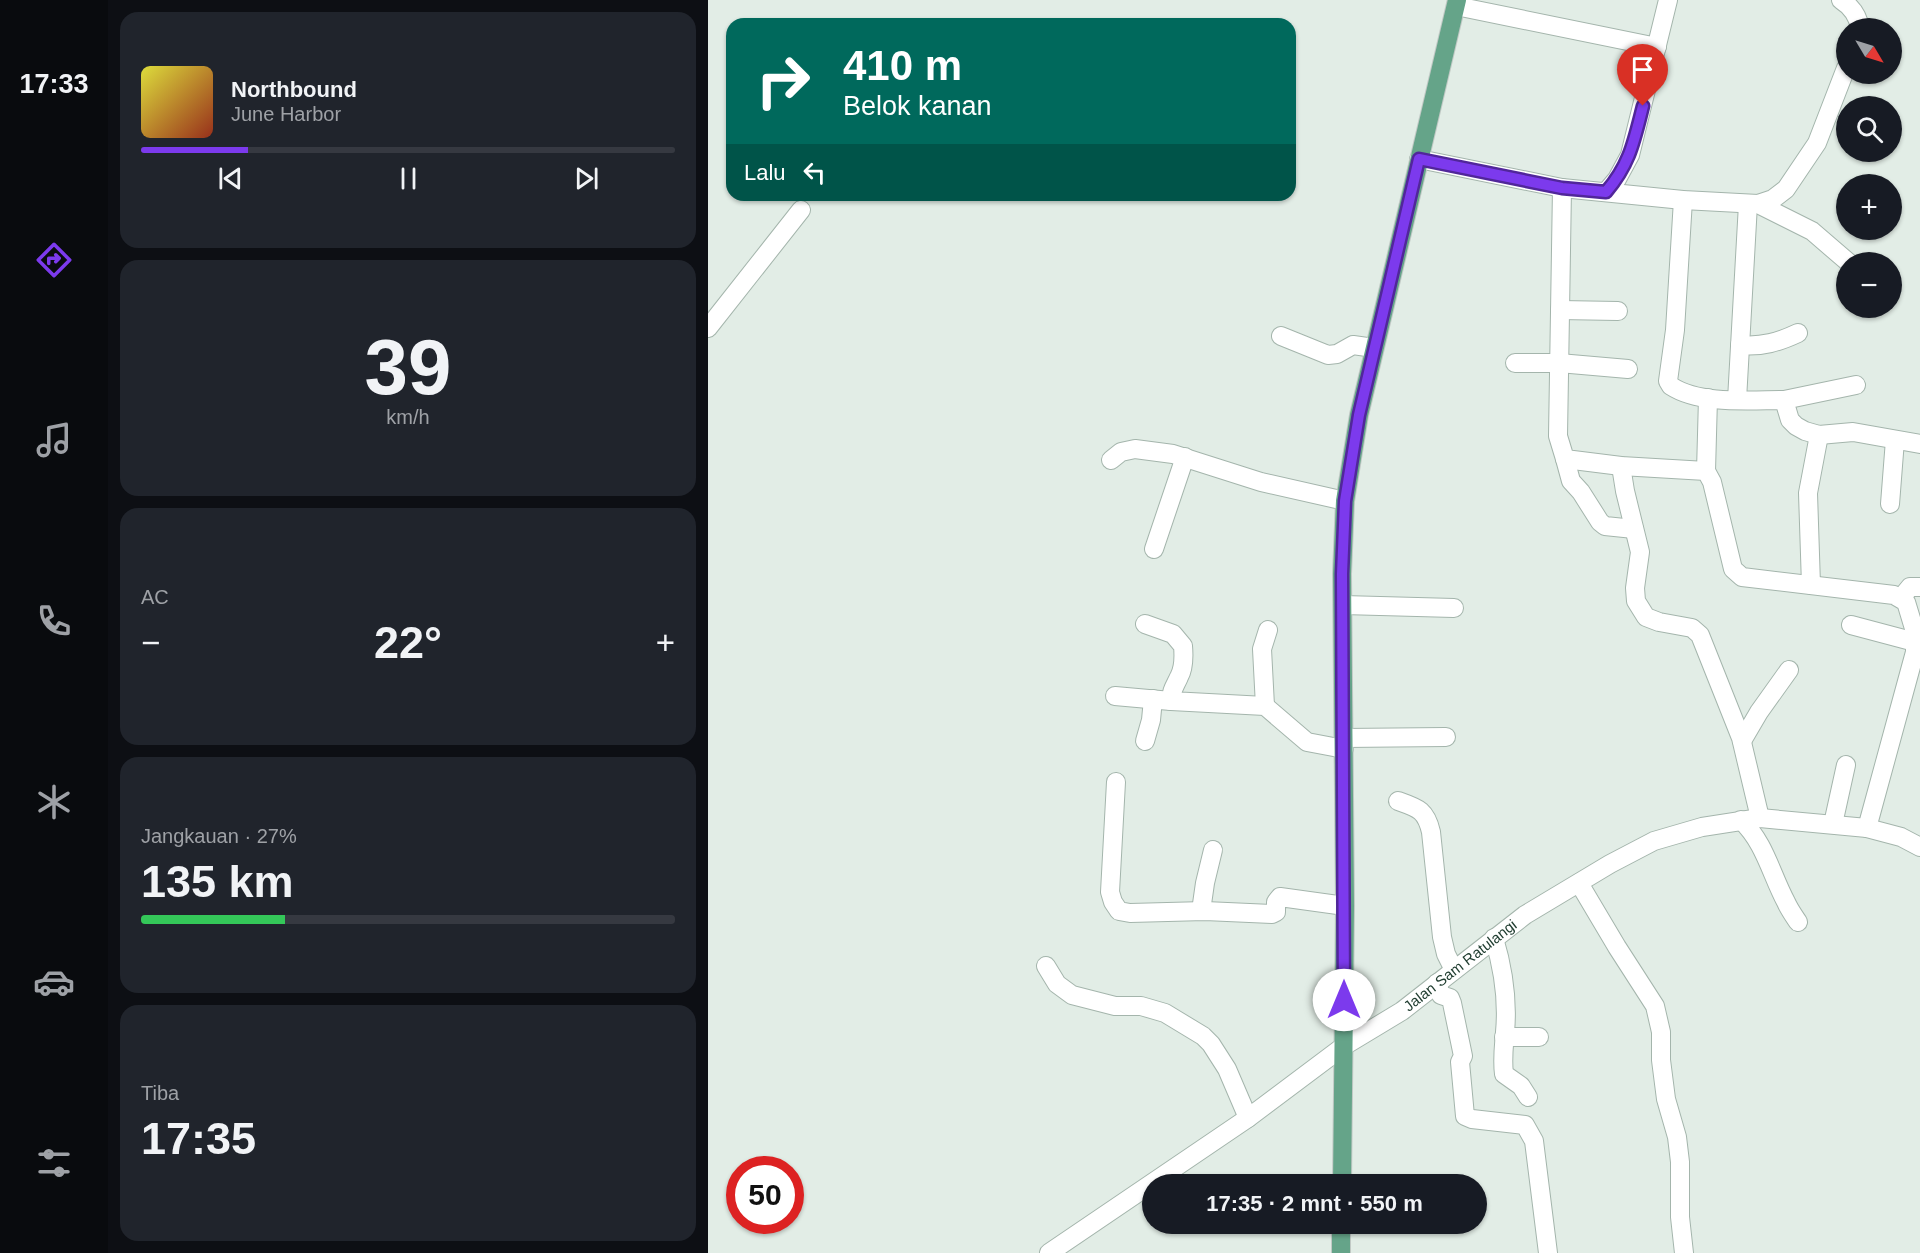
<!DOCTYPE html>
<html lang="id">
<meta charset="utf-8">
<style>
body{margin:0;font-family:Arial,sans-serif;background:#20242c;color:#f1f3f6;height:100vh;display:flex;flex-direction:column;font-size:22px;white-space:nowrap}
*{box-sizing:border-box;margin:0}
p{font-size:20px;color:#9ea1a6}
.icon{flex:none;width:33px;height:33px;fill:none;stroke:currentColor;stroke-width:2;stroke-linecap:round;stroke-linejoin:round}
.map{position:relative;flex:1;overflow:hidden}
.sheet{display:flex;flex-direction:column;gap:12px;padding:12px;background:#0d0f14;width:600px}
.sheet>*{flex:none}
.banner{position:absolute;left:18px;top:18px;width:570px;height:183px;border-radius:18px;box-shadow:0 2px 4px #0004;background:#00695c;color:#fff;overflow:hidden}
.needle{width:39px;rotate:128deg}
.controls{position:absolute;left:1128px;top:18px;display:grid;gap:12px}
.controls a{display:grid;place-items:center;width:66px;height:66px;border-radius:50%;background:#171b24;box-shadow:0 2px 4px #0004;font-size:30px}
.speed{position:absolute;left:18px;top:1156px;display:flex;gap:12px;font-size:30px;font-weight:700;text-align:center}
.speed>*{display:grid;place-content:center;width:78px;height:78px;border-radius:50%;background:#171b24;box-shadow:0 2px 4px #0004;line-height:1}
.speed .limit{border:9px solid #d22;background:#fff;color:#111}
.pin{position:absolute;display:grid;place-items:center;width:51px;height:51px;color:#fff;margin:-62px -26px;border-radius:50% 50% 50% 0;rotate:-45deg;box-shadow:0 0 6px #0007}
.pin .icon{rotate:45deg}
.me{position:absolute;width:66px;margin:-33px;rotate:0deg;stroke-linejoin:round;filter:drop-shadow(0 0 4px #0008)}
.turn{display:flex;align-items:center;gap:21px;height:126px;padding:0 18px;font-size:27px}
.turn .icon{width:78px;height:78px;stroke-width:2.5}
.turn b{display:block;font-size:42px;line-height:51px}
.then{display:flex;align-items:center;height:57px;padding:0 18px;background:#0003;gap:12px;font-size:22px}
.big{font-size:45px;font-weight:600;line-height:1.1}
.sheet .card{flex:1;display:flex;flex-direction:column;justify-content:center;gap:9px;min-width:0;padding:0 21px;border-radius:18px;background:#20242c}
.sheet .dial{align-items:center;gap:0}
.dial b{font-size:78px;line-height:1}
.song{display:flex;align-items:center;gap:18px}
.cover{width:72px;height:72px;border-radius:9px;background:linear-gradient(135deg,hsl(60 70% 55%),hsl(10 70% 35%))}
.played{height:6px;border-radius:3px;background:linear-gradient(90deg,#7c3aed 20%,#363941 20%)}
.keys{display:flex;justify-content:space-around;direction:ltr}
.heat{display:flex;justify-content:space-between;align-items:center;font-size:33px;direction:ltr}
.charge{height:9px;border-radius:4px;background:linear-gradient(90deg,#34c759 27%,#363941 0)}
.trip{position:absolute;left:434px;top:1174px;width:345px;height:60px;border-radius:30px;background:#171b24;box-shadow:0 2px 4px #0004;font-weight:600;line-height:60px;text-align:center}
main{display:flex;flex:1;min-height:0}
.tab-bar{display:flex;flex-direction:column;width:108px;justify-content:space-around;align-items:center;background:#090b0e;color:#9ea1a6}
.tab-bar .icon{width:42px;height:42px}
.tab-bar .current{color:#7c3aed}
.tab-bar b{font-size:27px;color:#f1f3f6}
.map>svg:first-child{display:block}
</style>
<main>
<nav class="tab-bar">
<b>17:33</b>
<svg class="icon current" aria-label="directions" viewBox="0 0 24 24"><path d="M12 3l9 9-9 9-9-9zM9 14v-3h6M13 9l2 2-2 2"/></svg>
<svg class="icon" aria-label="music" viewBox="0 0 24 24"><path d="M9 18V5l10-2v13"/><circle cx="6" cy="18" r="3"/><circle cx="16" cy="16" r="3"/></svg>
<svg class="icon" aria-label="phone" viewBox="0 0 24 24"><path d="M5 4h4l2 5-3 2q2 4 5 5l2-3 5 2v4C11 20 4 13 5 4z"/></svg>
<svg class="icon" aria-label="climate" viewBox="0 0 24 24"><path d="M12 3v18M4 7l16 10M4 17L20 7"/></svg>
<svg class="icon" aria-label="car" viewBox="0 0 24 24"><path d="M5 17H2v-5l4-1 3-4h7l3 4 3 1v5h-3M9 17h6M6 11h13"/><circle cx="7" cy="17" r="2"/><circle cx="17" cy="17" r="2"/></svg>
<svg class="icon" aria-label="filters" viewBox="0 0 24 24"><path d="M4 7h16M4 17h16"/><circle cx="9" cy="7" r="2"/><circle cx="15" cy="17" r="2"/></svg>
</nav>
<section class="sheet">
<div class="card">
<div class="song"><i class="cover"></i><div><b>Northbound</b><p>June Harbor</p></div></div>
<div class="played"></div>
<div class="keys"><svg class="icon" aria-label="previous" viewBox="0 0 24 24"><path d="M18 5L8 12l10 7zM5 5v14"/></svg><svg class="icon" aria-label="pause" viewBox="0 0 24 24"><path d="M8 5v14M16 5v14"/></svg><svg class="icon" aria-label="next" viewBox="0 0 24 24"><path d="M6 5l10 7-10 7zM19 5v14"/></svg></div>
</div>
<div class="card dial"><b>39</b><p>km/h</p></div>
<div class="card"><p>AC</p>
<div class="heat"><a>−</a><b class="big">22°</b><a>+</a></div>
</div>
<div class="card"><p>Jangkauan · 27%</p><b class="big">135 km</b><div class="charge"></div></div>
<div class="card"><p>Tiba</p><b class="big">17:35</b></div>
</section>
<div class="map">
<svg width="1212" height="1253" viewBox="0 0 1212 1253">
<rect width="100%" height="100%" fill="#e2ede6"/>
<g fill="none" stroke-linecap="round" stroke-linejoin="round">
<g stroke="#a4b5ac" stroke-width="20">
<g id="minor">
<path d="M1133 0C1144 7 1150 16 1152 28"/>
<polyline points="748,6 949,47"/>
<polyline points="711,159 854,188 975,200 1050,204 1065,199 1078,189 1109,143 1138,68"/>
<polyline points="854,188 850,436 857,459 913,466 998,471 1004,482 1025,569 1034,577 1186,595 1198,602 1207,632 1207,652 1159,828"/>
<polyline points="898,192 909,179 922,155 960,0"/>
<path d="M975 200 967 330 960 381 963 386C992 405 1043 400 1076 400L1082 420 1088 426 1097 431 1111 435 1145 432 1212 444"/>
<polyline points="1050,204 1104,231 1140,262"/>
<polyline points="852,310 910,311"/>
<polyline points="0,328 93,210"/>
<polyline points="573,336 620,355 629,354 645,345 666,348"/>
<path d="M1032 345C1054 347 1071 342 1090 333"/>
<polyline points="807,363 851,363 920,369"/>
<polyline points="1029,400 1040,204"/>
<polyline points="1076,400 1148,385"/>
<polyline points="857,459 863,481 873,492 892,522 897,526 926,529"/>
<polyline points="403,460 413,452 427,449 465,454 553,482 637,501"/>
<polyline points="913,466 917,491 932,552 927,588 928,601 938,617 951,622 984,628 992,635 1033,738 1052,818"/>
<polyline points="998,471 1000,398"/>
<polyline points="1182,504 1187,440"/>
<polyline points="446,549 477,457"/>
<polyline points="1103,585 1100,493 1111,435"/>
<polyline points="1193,598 1202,587 1212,587"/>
<polyline points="635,605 746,608"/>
<path d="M437 624 465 634 475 646C476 657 476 668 471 677 467 686 463 690 463 701L557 706 599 742 636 749"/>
<polyline points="1143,625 1207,642"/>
<polyline points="407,696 463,701"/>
<polyline points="557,706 554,649 560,630"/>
<polyline points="636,738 738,737"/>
<polyline points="437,741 443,720 445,699"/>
<polyline points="1034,741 1051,712 1081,670"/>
<polyline points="408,782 402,892 405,902 411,911 422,913 497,911 564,914 568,912 568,902 572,897 637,906"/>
<path d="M690 801C710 808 718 810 723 832L734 937 738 954 746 970"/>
<path d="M1033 820C1057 843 1063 874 1078 902 1081 909 1086 916 1090 922"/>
<polyline points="1125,824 1138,765"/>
<polyline points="871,883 909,947 947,1006 953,1032 953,1060 958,1099 969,1137 972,1162 972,1217 976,1253"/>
<polyline points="493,911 497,883 505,850"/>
<path d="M786 938C795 968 800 1000 797 1032 796 1046 794 1059 796 1074L813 1086 820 1097"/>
<polyline points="338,966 349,984 364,995 407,1006 433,1006 457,1013 495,1036 503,1044 519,1069 540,1118"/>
<polyline points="729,983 733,995 742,998 744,1003 755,1056 752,1062 757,1116 764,1119 817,1125 826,1141 840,1253"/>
<polyline points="796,1037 831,1037"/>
<path id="s1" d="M341 1253 540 1118 636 1046 694 1011 817 915 902 864 946 841 994 827 1052 818 1159 828 1193 837 1212 847"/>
</g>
</g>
<g stroke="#c1c9c5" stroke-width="20">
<g id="major">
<polyline points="634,1185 637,906 634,574 637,501 651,415 749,0"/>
<polyline points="633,1253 633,1224"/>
</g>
</g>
<use href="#minor" stroke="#fff" stroke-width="18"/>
<use href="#major" stroke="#65a489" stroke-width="18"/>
</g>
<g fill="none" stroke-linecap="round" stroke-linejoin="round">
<g stroke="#51269a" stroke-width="15">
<path id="route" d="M636 1000 634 574 637 501 651 415 711 159 854 188 898 192C922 164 926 141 935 106"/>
</g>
<use href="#route" stroke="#7c3aed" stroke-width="10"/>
</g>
<g text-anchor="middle" stroke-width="6" stroke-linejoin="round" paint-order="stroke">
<g font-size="15" fill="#213e31" stroke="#f3f9f5">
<text dy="5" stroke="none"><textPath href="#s1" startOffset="502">Jalan Sam Ratulangi</textPath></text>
</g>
</g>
</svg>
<div class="controls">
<a><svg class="needle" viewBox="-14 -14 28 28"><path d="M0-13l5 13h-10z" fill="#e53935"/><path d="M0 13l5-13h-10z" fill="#9ea1a6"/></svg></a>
<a><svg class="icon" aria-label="search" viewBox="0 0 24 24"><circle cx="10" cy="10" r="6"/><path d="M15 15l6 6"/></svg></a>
<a>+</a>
<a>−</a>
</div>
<div class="speed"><div class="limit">50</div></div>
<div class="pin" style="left:935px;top:106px;background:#d93025"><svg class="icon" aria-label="arrive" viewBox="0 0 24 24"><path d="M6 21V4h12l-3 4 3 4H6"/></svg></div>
<svg class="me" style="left:636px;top:1000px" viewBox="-20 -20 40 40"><circle r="19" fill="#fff"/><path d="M0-13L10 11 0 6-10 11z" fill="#7c3aed"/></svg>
<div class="trip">17:35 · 2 mnt · 550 m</div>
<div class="banner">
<div class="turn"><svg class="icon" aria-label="right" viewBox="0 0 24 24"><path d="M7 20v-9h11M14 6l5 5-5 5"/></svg><div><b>410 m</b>Belok kanan</div></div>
<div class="then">Lalu<svg class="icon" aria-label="left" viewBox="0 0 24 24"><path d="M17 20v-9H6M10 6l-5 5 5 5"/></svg></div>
</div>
</div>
</main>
